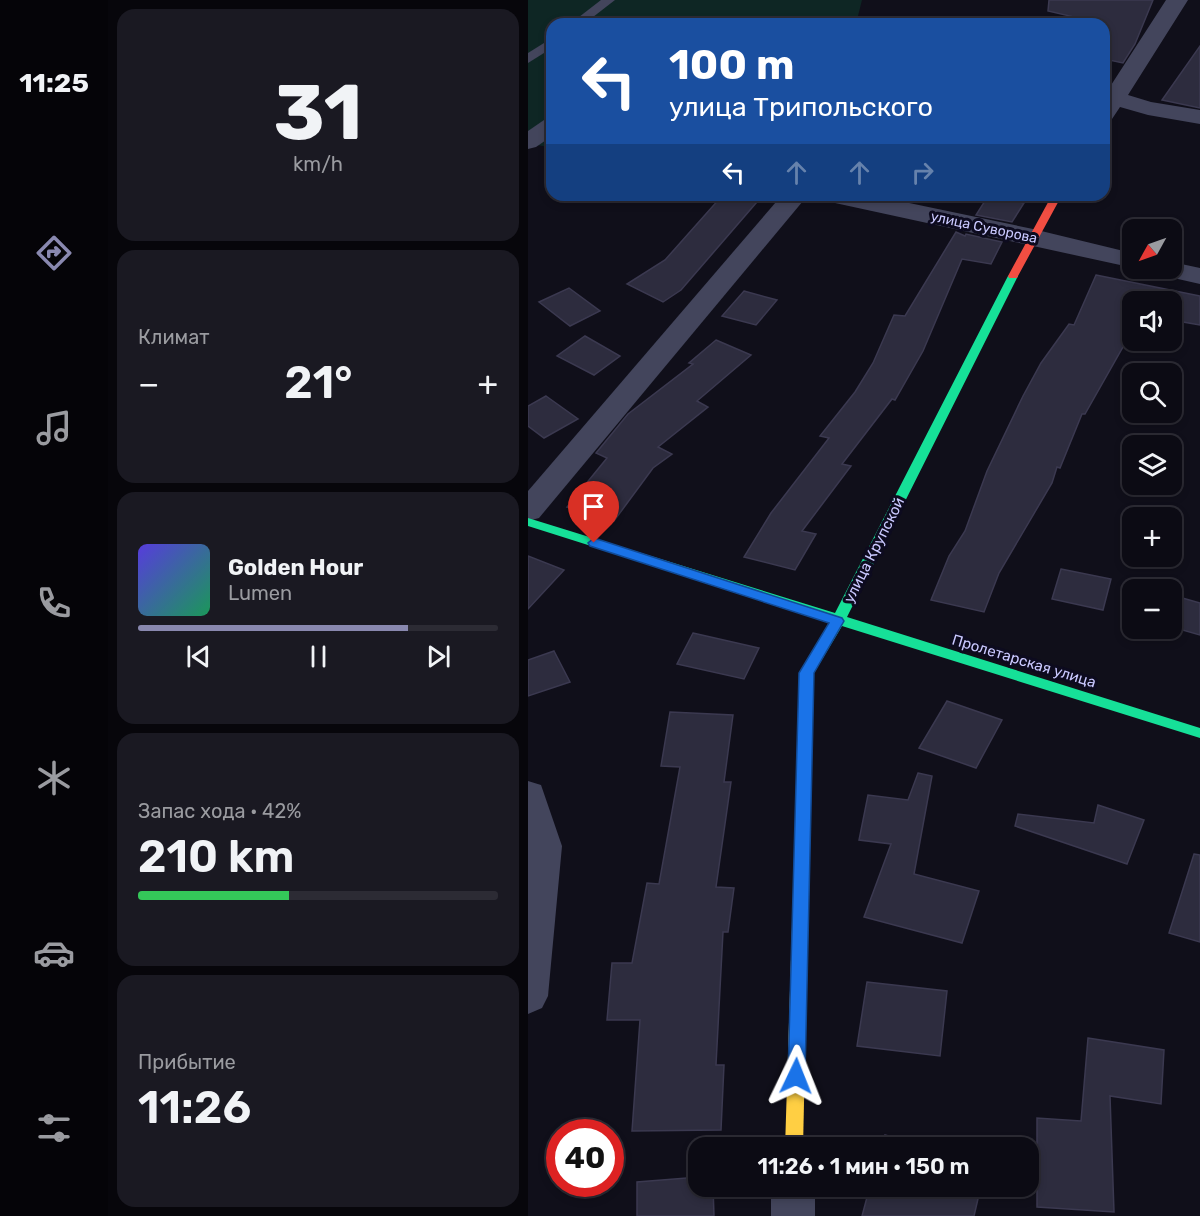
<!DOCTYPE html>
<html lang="ru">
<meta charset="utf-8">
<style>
body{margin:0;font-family:Rubik,sans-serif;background:#1a1922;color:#f1f3f6;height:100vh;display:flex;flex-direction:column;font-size:22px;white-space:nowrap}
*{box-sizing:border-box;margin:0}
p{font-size:20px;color:#9a9ba0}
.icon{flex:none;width:33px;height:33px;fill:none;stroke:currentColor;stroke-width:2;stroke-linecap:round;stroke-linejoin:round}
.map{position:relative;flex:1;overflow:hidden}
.sheet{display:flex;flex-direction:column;gap:9px;padding:9px;background:#07060b;width:420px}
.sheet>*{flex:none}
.hud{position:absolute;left:18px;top:18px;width:564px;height:183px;border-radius:18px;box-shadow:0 3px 9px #0003,0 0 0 2px #2c2b34;background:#1a4fa0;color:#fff;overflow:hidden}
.needle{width:39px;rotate:230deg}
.buttons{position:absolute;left:594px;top:219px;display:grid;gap:12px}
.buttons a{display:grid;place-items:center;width:60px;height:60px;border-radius:12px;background:#0c0b14;box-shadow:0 3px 9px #0003,0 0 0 2px #2c2b34;font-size:30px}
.speed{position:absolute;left:18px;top:1119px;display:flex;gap:12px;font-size:30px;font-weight:700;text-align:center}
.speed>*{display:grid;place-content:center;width:78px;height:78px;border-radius:50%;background:#0c0b14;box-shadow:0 3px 9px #0003,0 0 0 2px #2c2b34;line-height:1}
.speed .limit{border:9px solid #d22;background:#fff;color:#111}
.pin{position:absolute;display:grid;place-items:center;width:51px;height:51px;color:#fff;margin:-62px -26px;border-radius:50% 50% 50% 0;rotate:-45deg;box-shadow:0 0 6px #0007}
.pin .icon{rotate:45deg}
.me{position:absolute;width:66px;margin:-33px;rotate:2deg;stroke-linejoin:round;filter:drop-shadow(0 0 4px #0008)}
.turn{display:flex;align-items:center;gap:21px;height:126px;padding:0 24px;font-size:27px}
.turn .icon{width:78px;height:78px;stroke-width:2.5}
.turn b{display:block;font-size:42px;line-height:51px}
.lanes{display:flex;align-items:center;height:57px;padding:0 24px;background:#0003;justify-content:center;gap:30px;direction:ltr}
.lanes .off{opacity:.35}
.big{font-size:45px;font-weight:600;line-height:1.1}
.sheet .widget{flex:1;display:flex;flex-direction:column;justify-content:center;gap:9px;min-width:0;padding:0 21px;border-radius:18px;background:#1a1922}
.sheet .dial{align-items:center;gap:0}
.dial b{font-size:78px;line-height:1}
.song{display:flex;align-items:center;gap:18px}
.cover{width:72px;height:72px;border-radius:9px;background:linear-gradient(135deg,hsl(250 70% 55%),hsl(150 70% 35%))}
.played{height:6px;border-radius:3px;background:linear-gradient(90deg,#8988af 75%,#2c2b34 75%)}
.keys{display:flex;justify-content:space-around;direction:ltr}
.heat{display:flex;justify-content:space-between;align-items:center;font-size:33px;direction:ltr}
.charge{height:9px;border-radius:4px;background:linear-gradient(90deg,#34c759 42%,#2c2b34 0)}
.trip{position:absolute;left:160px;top:1137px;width:351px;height:60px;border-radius:18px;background:#0c0b14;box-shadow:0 3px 9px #0003,0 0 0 2px #2c2b34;font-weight:600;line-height:60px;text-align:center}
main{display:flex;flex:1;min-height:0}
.dock{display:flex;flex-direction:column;width:108px;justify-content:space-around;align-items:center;background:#050408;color:#9a9ba0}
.dock .icon{width:42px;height:42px}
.dock .current{color:#8988af}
.dock b{font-size:27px;color:#f1f3f6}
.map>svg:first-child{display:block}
</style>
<main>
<nav class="dock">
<b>11:25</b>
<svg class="icon current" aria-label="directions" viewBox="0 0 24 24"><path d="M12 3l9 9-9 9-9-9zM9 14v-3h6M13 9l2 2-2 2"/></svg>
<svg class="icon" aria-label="music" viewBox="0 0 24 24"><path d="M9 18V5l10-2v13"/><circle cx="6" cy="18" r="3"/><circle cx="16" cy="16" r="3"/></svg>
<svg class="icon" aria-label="phone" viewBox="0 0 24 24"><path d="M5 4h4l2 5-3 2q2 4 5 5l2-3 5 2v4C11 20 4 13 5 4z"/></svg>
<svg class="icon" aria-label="climate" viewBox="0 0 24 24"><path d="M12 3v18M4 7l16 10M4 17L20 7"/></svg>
<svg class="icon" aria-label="car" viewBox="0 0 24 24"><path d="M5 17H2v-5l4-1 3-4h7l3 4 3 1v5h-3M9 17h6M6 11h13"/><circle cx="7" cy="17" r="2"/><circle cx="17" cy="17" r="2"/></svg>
<svg class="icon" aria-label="filters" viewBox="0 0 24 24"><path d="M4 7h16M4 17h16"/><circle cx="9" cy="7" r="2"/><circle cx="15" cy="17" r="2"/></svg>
</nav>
<section class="sheet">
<div class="widget dial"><b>31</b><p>km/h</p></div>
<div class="widget"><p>Климат</p>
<div class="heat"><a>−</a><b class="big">21°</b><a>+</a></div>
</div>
<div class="widget">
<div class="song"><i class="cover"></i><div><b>Golden Hour</b><p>Lumen</p></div></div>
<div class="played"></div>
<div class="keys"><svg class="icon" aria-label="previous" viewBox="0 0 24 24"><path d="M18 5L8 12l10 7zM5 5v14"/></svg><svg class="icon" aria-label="pause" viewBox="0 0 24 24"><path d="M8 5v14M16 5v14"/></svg><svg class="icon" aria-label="next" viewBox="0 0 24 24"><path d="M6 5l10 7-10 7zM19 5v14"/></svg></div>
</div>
<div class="widget"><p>Запас хода · 42%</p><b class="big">210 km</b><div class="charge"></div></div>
<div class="widget"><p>Прибытие</p><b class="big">11:26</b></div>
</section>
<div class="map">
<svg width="672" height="1216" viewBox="0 0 672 1216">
<rect width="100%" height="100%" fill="#100f1a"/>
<polygon fill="#0e2624" points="0,0 334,0 328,24 24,24 24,148 0,143"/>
<g fill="#2d2c3e" stroke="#3b3950" stroke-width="1.5">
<polygon points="521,0 625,0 607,44 595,63 576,59 576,24 520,11"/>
<polygon points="672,46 672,108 634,100"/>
<polygon points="199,195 235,195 153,290 135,302 99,284 137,260 192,198"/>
<polygon points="460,196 496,203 484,222 448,215"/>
<polygon points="428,232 437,236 438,234 474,242 463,264 434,259 395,351 367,400 364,399 314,464 323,466 274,531 288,534 267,570 216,557 243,513 301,438 292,436 327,392 345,363 366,315 377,316"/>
<polygon points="568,275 672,296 672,325 644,320 644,302 604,302 604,331 557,414 554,414 532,468 529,467 524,483 471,573 456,612 403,600 421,556 437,531 459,471 495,396 513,363 541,324 546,325"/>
<polygon points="41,288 72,311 42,326 11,302"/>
<polygon points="216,291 249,300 228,325 194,316"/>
<polygon points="57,336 92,356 66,375 29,356"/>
<polygon points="188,340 223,355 169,401 180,407 130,447 144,454 125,468 86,521 39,507 79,458 68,453 100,414 165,364 161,363"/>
<polygon points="18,396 50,419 16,438 0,426 0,406"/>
<polygon points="0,556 36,570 0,609"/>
<polygon points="533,569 583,579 575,610 524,599"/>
<polygon points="644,595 672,603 672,635 644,627"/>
<polygon points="165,633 231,648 216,679 149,664"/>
<polygon points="26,651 42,682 0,696 0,660"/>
<polygon points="419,701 474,720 448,768 391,748"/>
<polygon points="142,712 205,715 196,782 203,782 188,887 206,888 200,932 195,932 188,1065 196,1065 193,1130 104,1131 112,1020 79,1020 84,963 104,963 119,883 131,884 152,767 133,766"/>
<polygon points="390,773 404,776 386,874 451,891 434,943 336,917 363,844 331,840 340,795 380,800"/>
<polygon points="570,805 616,820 599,864 487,826 490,814 566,823"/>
<polygon points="666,854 672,855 672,942 641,933"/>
<polygon points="339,982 419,991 412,1056 329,1046"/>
<polygon points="560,1038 636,1050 633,1104 582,1096 586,1212 509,1207 509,1118 553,1121"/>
<polygon points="357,1135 404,1148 353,1148"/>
<polygon points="171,1177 171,1186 185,1186 186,1216 109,1216 109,1182"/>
<polygon points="342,1186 453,1186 446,1216 334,1216"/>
</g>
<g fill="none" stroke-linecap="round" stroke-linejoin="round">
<g fill="#43455c" fill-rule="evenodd">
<polygon points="73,0 87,0 56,24 42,24"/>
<polygon points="24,38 24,48 0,63 0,53"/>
</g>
<g fill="#43455c" fill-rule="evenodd">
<polygon points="638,0 660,0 600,95 623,102 672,110 672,124 620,115 592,107 584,119 576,121 576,96"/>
<polygon points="24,118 24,136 8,147 0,149 0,131 16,120"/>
<polygon points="254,195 280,195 11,518 0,521 0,491"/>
<polygon points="294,195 343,195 505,229 604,253 606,268 307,203 298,200"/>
<polygon points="644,262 672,268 672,284 628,274 624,268 644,268"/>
<polygon points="0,781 13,785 34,846 20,996 14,1008 0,1014"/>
<rect x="243" y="1186" width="44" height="30"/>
</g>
<polygon fill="#16e098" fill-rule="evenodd" points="485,273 490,276 319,617 672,728 672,738 314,626 286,673 284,739 282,743 272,743 270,739 272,673 303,622 0,526 0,518 307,613 480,276"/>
<polygon fill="#ffcf43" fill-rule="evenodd" points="277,733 282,735 284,739 275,1148 257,1148 270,739 272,735"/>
<polygon fill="#f24e42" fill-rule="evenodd" points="524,195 534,195 490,276 489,278 481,278 480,276"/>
</g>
<polygon fill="#1a73e8" stroke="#114b97" stroke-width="1.5" points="66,538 314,618 316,621 286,673 277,1076 274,1082 268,1084 262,1082 260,1076 271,673 301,623 62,546 60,543"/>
<g text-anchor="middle" stroke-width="6" stroke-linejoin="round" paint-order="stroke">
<g font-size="14" fill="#cac9ff" stroke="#0d0b1f">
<text transform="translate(456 227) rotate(12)" y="5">улица Суворова</text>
</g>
<g font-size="15" fill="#cac9ff" stroke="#0d0b1f">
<text transform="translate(346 550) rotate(-63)" y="5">улица Крупской</text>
<text transform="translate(496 661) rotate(17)" y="5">Пролетарская улица</text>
</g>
</g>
</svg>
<div class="buttons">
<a><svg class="needle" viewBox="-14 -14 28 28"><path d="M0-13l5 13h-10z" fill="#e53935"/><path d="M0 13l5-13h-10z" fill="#9a9ba0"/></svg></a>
<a><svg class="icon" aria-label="sound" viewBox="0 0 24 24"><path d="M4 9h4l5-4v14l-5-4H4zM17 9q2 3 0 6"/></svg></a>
<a><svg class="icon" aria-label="search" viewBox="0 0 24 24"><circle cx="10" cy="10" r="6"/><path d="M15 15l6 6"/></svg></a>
<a><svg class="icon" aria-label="layers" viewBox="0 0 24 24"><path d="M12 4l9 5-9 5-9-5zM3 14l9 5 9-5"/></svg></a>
<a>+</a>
<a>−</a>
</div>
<div class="speed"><div class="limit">40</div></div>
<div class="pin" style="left:66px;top:543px;background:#d93025"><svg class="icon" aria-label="arrive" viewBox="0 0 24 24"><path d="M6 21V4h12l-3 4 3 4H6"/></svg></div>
<svg class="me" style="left:268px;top:1076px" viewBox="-20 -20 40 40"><path d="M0-17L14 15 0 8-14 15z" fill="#1a73e8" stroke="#fff" stroke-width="4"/></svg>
<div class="trip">11:26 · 1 мин · 150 m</div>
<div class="hud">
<div class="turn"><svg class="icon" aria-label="left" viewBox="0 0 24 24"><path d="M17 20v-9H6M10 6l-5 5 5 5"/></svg><div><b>100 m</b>улица Трипольского</div></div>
<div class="lanes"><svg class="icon" aria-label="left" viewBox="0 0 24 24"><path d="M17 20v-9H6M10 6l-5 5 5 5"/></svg><svg class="icon off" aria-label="ahead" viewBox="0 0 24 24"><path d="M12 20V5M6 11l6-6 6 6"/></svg><svg class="icon off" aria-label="ahead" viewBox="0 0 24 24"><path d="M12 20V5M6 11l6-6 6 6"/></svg><svg class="icon off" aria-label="right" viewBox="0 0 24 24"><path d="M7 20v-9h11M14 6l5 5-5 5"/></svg></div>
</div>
</div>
</main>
